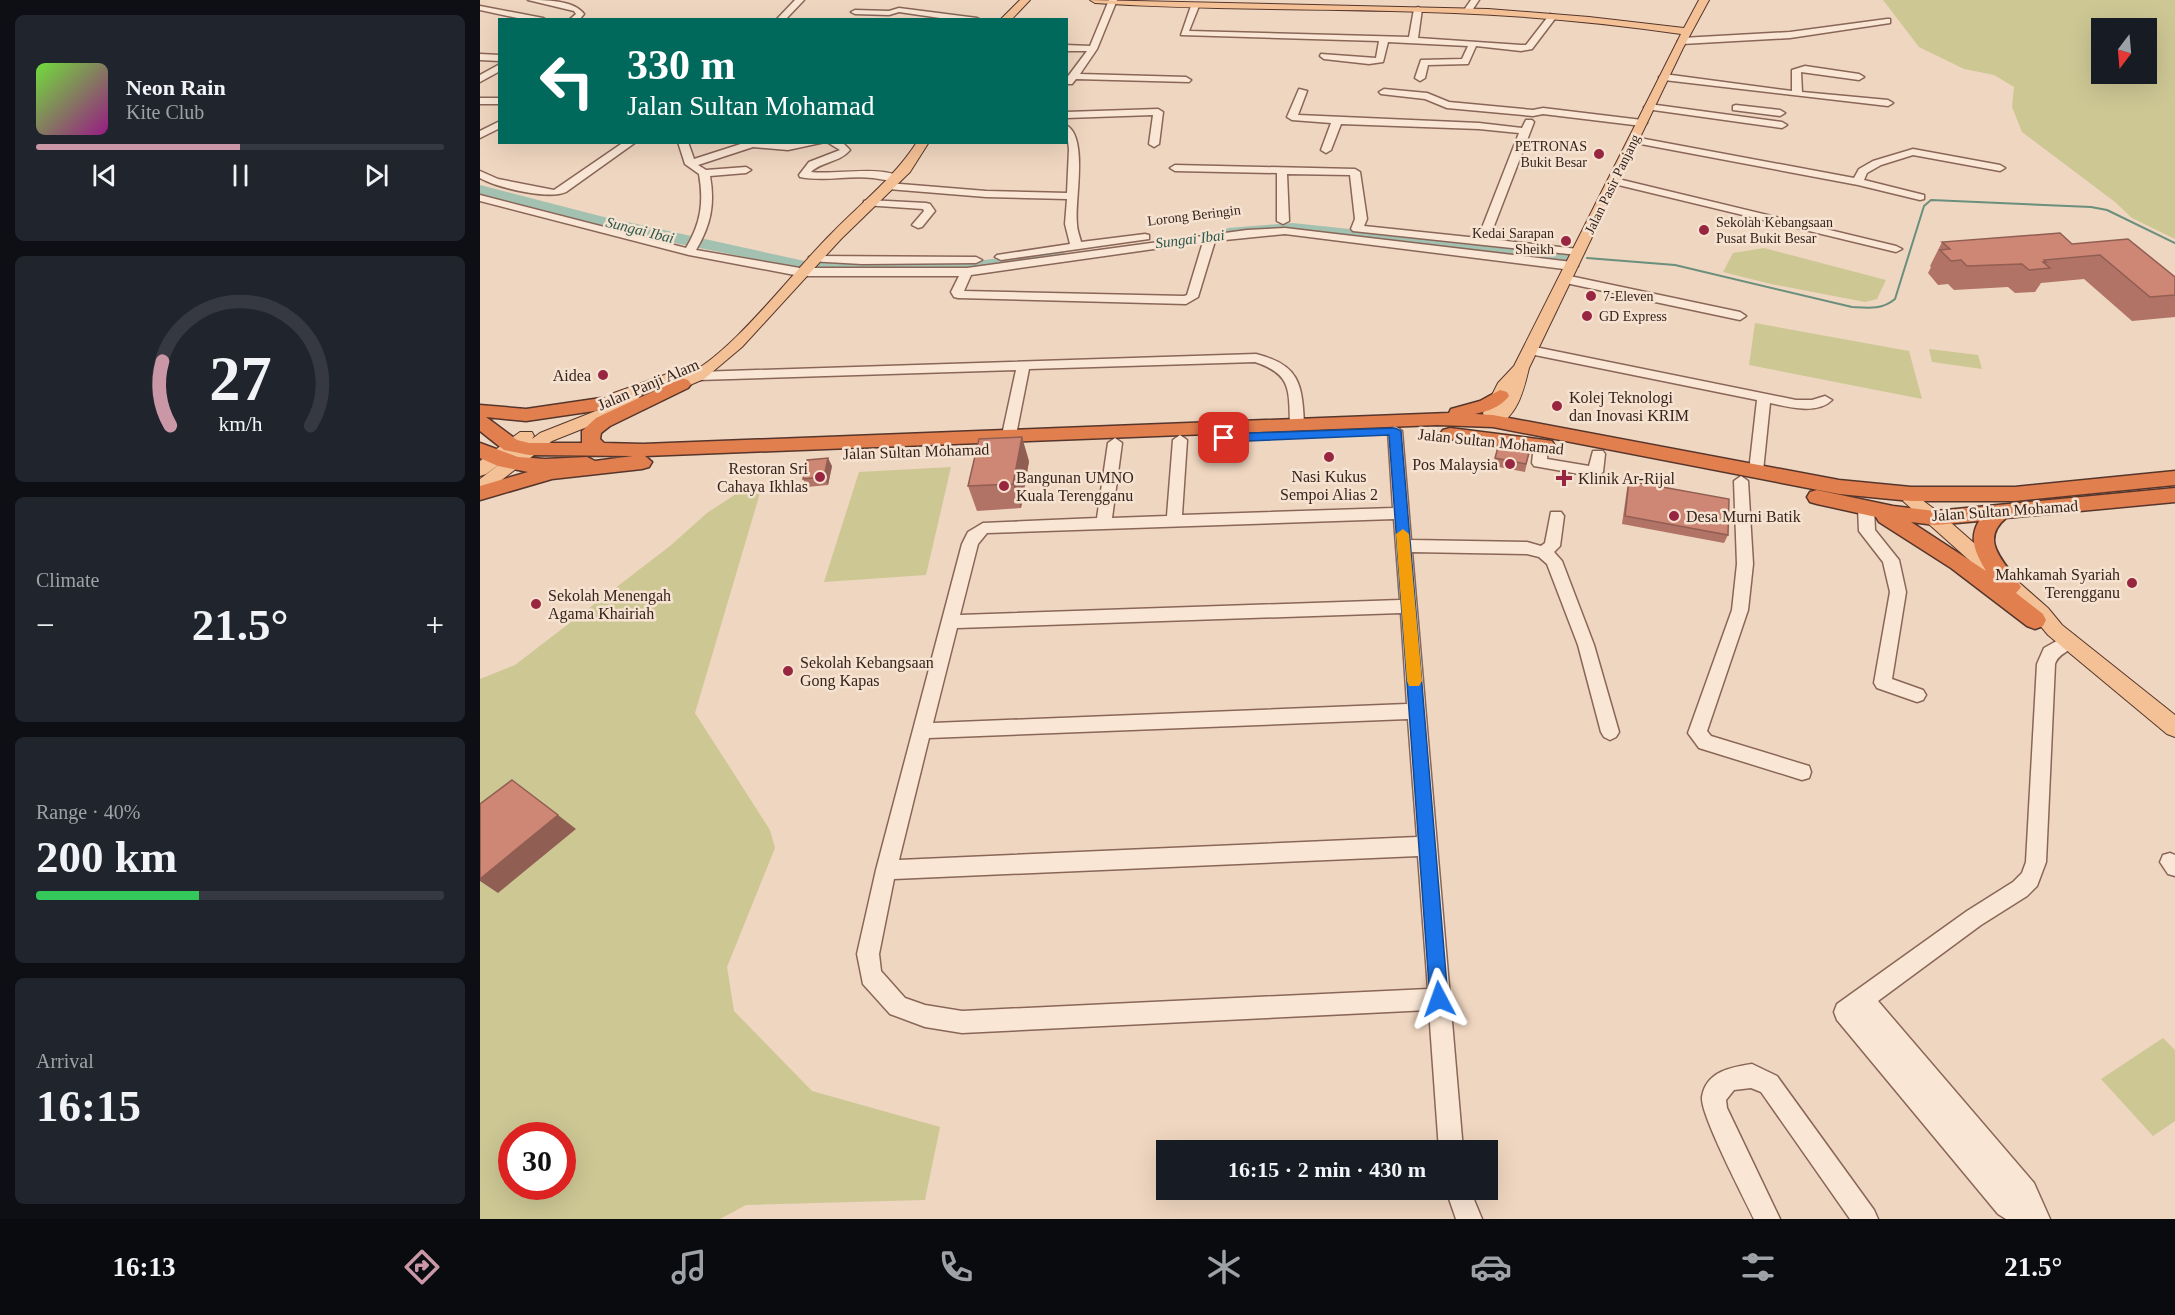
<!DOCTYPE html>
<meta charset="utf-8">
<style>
body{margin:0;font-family:Georgia,serif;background:#20242c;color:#f1f3f6;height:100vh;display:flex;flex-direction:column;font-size:22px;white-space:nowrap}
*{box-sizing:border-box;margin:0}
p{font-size:20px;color:#9ea1a6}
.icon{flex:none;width:33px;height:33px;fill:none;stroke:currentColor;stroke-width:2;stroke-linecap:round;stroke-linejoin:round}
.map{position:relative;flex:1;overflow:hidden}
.panel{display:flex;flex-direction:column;gap:15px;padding:15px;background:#0d0f14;width:480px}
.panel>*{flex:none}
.banner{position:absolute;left:18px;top:18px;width:570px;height:126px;border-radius:0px;box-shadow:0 6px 24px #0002;background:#00695c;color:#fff;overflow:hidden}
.needle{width:39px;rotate:196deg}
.buttons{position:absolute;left:1611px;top:18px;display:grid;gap:12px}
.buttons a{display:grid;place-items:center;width:66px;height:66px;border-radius:0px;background:#171b24;box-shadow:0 6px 24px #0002;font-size:30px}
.speed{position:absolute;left:18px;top:1122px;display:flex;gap:12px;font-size:30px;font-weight:700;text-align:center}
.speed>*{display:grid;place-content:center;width:78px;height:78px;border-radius:50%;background:#171b24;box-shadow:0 6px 24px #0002;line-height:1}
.speed .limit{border:9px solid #d22;background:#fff;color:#111}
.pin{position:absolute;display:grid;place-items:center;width:51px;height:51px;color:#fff;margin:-26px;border-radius:12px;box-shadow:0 3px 9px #0006}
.me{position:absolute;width:66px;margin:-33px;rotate:356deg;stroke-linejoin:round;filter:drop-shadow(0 0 4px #0008)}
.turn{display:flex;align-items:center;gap:21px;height:126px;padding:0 30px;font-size:27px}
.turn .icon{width:78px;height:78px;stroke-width:2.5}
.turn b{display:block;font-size:42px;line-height:51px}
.big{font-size:45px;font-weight:700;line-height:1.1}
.panel .card{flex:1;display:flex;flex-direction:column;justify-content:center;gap:9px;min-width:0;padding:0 21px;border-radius:9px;background:#20242c}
.panel .dial{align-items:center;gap:0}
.dial svg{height:156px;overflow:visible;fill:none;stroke:#363941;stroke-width:7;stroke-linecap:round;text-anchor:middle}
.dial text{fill:#f1f3f6;stroke:none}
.song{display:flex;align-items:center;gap:18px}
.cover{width:72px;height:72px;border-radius:9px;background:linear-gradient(135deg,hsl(100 70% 55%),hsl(310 70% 35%))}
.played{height:6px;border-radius:3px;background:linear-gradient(90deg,#c997a5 50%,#363941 50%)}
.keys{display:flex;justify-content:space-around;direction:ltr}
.heat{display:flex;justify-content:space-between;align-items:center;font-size:33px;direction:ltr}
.charge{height:9px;border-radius:4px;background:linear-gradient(90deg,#34c759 40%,#363941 0)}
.trip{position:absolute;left:676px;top:1140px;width:342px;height:60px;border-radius:0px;background:#171b24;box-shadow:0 6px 24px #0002;font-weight:700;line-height:60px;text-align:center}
.tabs{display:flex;height:96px;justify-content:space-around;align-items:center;background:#090b0e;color:#9ea1a6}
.tabs .icon{width:42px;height:42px}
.tabs .active{color:#c997a5}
.tabs b{font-size:27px;color:#f1f3f6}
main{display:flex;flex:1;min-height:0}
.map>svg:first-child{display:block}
</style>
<main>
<section class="panel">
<div class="card">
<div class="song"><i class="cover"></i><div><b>Neon Rain</b><p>Kite Club</p></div></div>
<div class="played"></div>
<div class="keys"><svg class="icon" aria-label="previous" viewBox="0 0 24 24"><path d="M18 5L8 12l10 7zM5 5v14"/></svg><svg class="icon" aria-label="pause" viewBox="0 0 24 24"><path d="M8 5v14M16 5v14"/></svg><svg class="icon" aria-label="next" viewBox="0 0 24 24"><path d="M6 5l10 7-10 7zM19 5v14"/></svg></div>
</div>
<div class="card dial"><svg viewBox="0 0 100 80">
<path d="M14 69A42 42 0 1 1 86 69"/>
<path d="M14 69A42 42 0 0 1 10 36" stroke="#c997a5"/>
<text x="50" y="56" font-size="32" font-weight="700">27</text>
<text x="50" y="72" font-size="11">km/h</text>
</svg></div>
<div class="card"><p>Climate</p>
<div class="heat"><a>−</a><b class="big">21.5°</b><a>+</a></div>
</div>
<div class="card"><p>Range · 40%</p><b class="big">200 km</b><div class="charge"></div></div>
<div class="card"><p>Arrival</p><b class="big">16:15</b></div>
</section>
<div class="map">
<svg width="1695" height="1219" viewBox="0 0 1695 1219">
<rect width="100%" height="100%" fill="#efd6c0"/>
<g fill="#cdc794" fill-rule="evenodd">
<path d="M1403 0H1695V239L1652 218 1635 202 1542 132 1532 107 1534 87 1514 75 1484 69 1439 47ZM1666 28V74H1622V28Z"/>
<polygon points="1284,248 1406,280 1397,299 1385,302 1291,284 1243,272 1253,253"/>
<polygon points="1275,323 1429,351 1442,399 1269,365"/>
<polygon points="1449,349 1498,355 1502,369 1452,362"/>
<polygon points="471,467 446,575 344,582 379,472"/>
<path d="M256 491 280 493 215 713 290 830 295 848 247 967 254 1011 332 1091 460 1127 445 1200 266 1205 240 1219H0V679L35 665 190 546 227 513 253 496ZM32 1136H82V1186H32Z"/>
<polygon points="1683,1038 1695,1050 1695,1121 1673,1136 1621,1079"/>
</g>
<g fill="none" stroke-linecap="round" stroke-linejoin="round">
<path stroke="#6a8f7d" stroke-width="2" d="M1107 258 1195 265 1372 307C1388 308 1402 310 1415 299L1444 206 1451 200 1611 207 1627 210 1695 243"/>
<g fill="#a3c1b1" fill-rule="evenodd">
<polygon points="0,185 120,216 329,262 482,263 579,250 587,255 579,260 482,273 334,271 160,236 0,195"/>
<polygon points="813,223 1086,252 1094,257 1086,262 813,233 748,238 740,233 748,228"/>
</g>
<g stroke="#896658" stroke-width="3">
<g id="minor">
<path d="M48 0C65 0 94 0 104 14L99 20H89L96 14 94 11Z"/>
<polygon points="315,0 324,0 305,20 296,20"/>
<polygon points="629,0 637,0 617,49 600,74 706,77 711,80 709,82 596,79 592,84 586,84 586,79 607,51 586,51 586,45 610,46"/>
<polygon points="991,0 999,0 991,12 985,12 984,10"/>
<polygon points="715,4 719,6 709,31 929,37 934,9 938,7 942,9 938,38 1041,45 1046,45 1070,14 1077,16 1052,49 1041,51 996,46 988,64 948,65 945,78 940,81 935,78 941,60 982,59 988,46 908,42 903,62 889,64 844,59 840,56 841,54 896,58 899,41 701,35 711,6"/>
<polygon points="0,6 63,18 67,20 47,20 0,10"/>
<polygon points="419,8 497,18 501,20 474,20 419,12 409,15 375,14 371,12 375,10 409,11"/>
<polygon points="1407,19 1410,19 1410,23 1310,38 1202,44 1198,41 1202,38 1310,32"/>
<polygon points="0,54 20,55 20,61 0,60"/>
<polygon points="20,64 20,71 0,82 0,75"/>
<polygon points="1325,66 1379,74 1384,77 1379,80 1321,72 1322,92 1408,100 1413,103 1408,106 1184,80 1179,77 1184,74 1312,91 1312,70"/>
<polygon points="819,89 827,91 818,115 999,123 1042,128 1046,120 1052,120 1054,122 1009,239 1098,249 1104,252 1098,255 873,231 871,229 875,219 870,175 807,174 809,221 803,224 797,221 797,173 695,171 690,168 695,165 875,169 880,172 887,219 884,226 998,238 1039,133 999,129 861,124 851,150 846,153 841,150 851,123 812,120 807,117"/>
<polygon points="904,89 947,93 969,102 1053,110 1063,108 1162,120 1167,123 1162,126 1063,114 1053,116 967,108 945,99 901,94 899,92"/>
<rect x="0" y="98" width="20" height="6"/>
<polygon points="1169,104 1302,122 1307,125 1302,128 1166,109 1164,107"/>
<polygon points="1256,105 1300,110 1305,113 1300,116 1253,110 1253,106"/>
<polygon points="678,109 683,112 679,144 674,147 669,144 673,115 586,118 586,112"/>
<polygon points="20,121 20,128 0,138 0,131"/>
<path d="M586 125C609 137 594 202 597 224 597 230 600 237 601 242L665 234 669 235V239L521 260 515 257 517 255 590 244 585 224 587 199 506 197 408 189 403 186 408 183 506 191 587 193 589 149Z"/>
<polygon points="1154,137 1374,178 1379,169 1393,161 1433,149 1520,165 1525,168 1520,171 1433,155 1401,165 1387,173 1384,180 1444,195 1444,199 1440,200 1378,185 1150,142 1150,138"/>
<path d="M144 142H156L86 192C68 200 18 188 0 178V171L18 179 74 190Z"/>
<path d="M198 142H208L214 159 267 142H345L308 150 273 147 218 165 226 170 266 167 271 170 266 173 230 176C235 204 231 225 216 250L320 268H487L767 230 805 228 1092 262 1098 266 1092 270 805 234 735 241 718 297 706 304 478 298 474 297 471 292 479 276H320L209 255 0 201V195L206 248C221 223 224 202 219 174L205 164ZM723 242 707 295 704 296 484 291 491 275Z"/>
<path d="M347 142H362L370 150C359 163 342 161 331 172 353 175 405 165 421 178 414 183 402 179 393 178 369 175 345 182 320 177L319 175 329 162 360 150Z"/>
<polygon points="1134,178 1416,246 1422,249 1416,252 1130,183 1130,179"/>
<polygon points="388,200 446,203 450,204 455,211 442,227 438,228 432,225 444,211 443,209 384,205 384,201"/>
<polygon points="333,256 496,257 502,260 496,263 382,264 329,261 329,257"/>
<polygon points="1085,275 1260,312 1266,316 1260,320 1081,282 1081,276"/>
<path d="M1050 346 1316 400H1332L1345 396 1352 400C1337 415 1308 407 1290 403L1283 471 1276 476 1269 471 1277 400 1045 353 1044 350 1045 347Z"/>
<path d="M776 354C819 365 822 383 824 423L822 426 817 427 810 423C809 389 811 374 775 362L549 369 536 435 529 440 522 435 536 370 218 380 198 376 196 373 203 369 218 372Z"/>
<path d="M915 426 922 431 931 540 1047 542 1061 546 1065 543 1071 512H1081L1084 516 1080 546 1074 552 1082 561 1114 645 1139 732 1136 737 1130 740 1124 737 1121 732 1098 645 1067 564 1059 557 1047 554 932 552 983 1150H959L949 1010 482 1033 445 1027 410 1014 383 984 377 954 396 870 482 544 488 532 503 523 617 518 628 443 635 438 642 443 632 518 687 516 693 440 700 435 707 440 702 515 913 508 908 431ZM914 519 920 600 480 615 498 544 507 533ZM921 613 927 704 453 723 477 628ZM928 719 937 837 419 860 449 738ZM938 856 948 989 482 1011 445 1005 425 998 401 971 399 954 414 879Z"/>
<polygon points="1061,440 1068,445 1067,459 1109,466 1113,451 1123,451 1125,454 1123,472 1116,477 1054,466 1052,463 1054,445"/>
<polygon points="1261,476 1268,481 1273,564 1268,610 1227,731 1231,736 1329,766 1331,772 1329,778 1322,780 1219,748 1208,733 1252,610 1257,564 1254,481"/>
<polygon points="1386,503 1394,508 1395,530 1419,560 1426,592 1412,679 1443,690 1446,695 1443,700 1437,702 1397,688 1394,683 1410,592 1403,562 1379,531 1378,508"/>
<path d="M1589 634 1595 636 1597 641C1592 652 1579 652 1575 664L1566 862 1557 886 1547 896 1501 925 1398 1001 1554 1183 1570 1219H1526L1518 1214 1357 1020 1354 1012 1357 1004 1487 911 1533 882 1542 873 1546 862 1557 664 1564 648Z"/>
<polygon points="1690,853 1695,855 1695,876 1688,874 1680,862 1683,855"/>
<path d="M1272 1064 1297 1076 1394 1210 1398 1219H1370L1281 1092 1271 1088 1254 1090 1246 1100 1247 1108 1300 1219H1274C1264 1198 1220 1114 1222 1097 1226 1071 1252 1067 1272 1064Z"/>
<polygon points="966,1190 990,1190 1002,1219 976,1219"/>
</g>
</g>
<g stroke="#56362c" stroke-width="2">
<g id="major">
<polygon points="540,0 550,0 531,20 520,20"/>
<path d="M610 0 1008 9 1109 17 1204 28 1219 0H1229L1203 48 1049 368C1044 389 1037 420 1013 426L1007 425 1003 413 1018 383 1034 366 1201 34C1126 23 1050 16 974 13 854 8 735 11 615 3Z"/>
<path d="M437 142H449L430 172 361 239 262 347 224 379 184 396 178 395 176 391 178 388 157 396 164 401 162 405 72 441 6 492 0 494V479L25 460 6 474 0 476V461L40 432H52L54 436 52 439 60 433 136 403 129 398 131 394 190 373H202L203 377C252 355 312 272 352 233 382 202 413 179 437 142Z"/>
<polygon points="1432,495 1438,497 1461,514 1568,608 1582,625 1695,715 1695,737 1687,734 1568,635 1554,618 1423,501 1426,497"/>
</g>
</g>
<g stroke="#56362c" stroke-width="3">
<g id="highway">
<path d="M202 378 208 380 211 384 208 388 130 426 121 433 120 439 124 443 163 444 969 413 971 409 1000 401 1020 390 1027 392 1029 396C1021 407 1008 411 995 414L1013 415 1359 480 1431 487H1535L1695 471V485L1535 501H1431L1359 494 1013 427 957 425 165 456 172 462 169 467 162 469 72 479 0 500V486L48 472 18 466 0 458V443L38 457 65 459 107 457 115 461 153 456 49 455 24 450 0 431V405L46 409 121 398 128 400 130 404 128 408 121 410 46 421 6 417 37 440 49 443H102V431L116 418Z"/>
<polygon points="970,428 1065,440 1072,441 1075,446 1072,451 1065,452 963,438 960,434 963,430"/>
<path d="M1695 488V502L1526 518C1497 542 1528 564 1541 587L1536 593 1563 614 1566 620 1563 626 1555 629 1547 626 1471 568 1399 522 1396 517 1337 504 1330 502 1327 497 1330 492 1337 490 1413 506 1455 511ZM1499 521C1488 539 1496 554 1506 571L1431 522 1455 525Z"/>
</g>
</g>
<use href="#minor" fill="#fae6d4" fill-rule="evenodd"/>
<use href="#major" fill="#f4c196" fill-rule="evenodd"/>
<use href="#highway" fill="#e27f4e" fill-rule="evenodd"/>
</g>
<g fill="#b17365">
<polygon points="1462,242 1592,244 1695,277 1695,317 1652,321 1604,279 1561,283 1555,292 1535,293 1528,287 1474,290 1468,284 1458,285 1448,273 1451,267 1450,266"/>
<polygon points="1049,453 1045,472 1013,466 1015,458"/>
<polygon points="549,461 541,508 497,511 488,486"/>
<polygon points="352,466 348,485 327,487 323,479"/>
<polygon points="1149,481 1248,535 1244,543 1142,524 1147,489"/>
</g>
<g fill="#905e52">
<polygon points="542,437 549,461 541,508 533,484"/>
<polygon points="348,458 352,466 348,485 344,477"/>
<polygon points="78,815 96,829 18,893 0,881 0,879"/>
</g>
<g fill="#ce8675" stroke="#905e52" stroke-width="1.5">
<polygon points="1580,233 1592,244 1648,239 1695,277 1695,295 1670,297 1620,255 1564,260 1566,262 1563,262 1570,268 1549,270 1542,264 1487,266 1481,260 1471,261 1460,250 1470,249 1462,242"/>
<polygon points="542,437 533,484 488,486 499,439"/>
<polygon points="1018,447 1049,453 1046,464 1015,458"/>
<polygon points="348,458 344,477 323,479 327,460"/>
<polygon points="1149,481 1249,499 1248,535 1145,516"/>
<polygon points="32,780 78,815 0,879 0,804"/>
</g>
<polygon fill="#1a73e8" stroke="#114b97" stroke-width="1.5" points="915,428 921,431 968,999 965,1006 959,1008 953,1006 950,999 909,435 744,442 738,438 744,434"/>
<polygon fill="#f59e0b" points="923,529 929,534 942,681 939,686 929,686 927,681 916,534"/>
<g fill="#992641" stroke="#f6e2d0" stroke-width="2">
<circle cx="1119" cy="154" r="6"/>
<circle cx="1224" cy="230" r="6"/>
<circle cx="1086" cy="241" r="6"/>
<circle cx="1111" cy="296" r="6"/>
<circle cx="1107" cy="316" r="6"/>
<circle cx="123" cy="375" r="6"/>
<circle cx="1077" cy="406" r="6"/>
<circle cx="849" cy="457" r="6"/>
<circle cx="1030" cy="464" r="6"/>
<circle cx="340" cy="477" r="6"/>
<path d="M1081 469h6v6h6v6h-6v6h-6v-6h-6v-6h6z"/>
<circle cx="524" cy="486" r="6"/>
<circle cx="1194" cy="516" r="6"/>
<circle cx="1652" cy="583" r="6"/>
<circle cx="56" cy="604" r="6"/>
<circle cx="308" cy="671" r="6"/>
</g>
<g text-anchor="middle" stroke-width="5" stroke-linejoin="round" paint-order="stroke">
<g font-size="14" fill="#38231c" stroke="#f6e2d0" text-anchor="start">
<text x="1107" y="151" text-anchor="end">PETRONAS<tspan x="1107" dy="16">Bukit Besar</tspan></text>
<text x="1236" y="227">Sekolah Kebangsaan<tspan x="1236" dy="16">Pusat Bukit Besar</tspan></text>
<text x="1074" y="238" text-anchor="end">Kedai Sarapan<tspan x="1074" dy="16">Sheikh</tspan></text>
<text x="1123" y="301">7-Eleven</text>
<text x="1119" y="321">GD Express</text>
</g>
<g font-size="14" fill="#38231c" stroke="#f6e2d0">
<text transform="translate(1132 184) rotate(-64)" y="5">Jalan Pasir Panjang</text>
<text transform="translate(714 215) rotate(-7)" y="5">Lorong Beringin</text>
</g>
<g font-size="15" font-style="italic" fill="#2b584b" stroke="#f6e2d0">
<text transform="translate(160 230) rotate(14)" y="5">Sungai Ibai</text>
<text transform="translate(710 239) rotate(-7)" y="5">Sungai Ibai</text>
</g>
<g font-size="16" fill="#38231c" stroke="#f6e2d0" text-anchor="start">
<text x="111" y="381" text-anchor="end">Aidea</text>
<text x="1089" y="403">Kolej Teknologi<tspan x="1089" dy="18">dan Inovasi KRIM</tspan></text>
<text x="1018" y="470" text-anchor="end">Pos Malaysia</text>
<text x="328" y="474" text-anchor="end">Restoran Sri<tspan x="328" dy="18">Cahaya Ikhlas</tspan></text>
<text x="849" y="482" text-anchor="middle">Nasi Kukus<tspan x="849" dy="18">Sempoi Alias 2</tspan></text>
<text x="536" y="483">Bangunan UMNO<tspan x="536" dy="18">Kuala Terengganu</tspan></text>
<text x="1098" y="484">Klinik Ar-Rijal</text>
<text x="1206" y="522">Desa Murni Batik</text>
<text x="1640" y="580" text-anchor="end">Mahkamah Syariah<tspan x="1640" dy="18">Terengganu</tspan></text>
<text x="68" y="601">Sekolah Menengah<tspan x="68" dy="18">Agama Khairiah</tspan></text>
<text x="320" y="668">Sekolah Kebangsaan<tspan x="320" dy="18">Gong Kapas</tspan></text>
</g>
<g font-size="16" fill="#38231c" stroke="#f6e2d0">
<text transform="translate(168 384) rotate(-23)" y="6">Jalan Panji Alam</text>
<text transform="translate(1011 441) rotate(6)" y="6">Jalan Sultan Mohamad</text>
<text transform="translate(436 451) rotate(-2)" y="6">Jalan Sultan Mohamad</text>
<text transform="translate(1525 510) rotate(-4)" y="6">Jalan Sultan Mohamad</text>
</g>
</g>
</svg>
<div class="buttons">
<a><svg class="needle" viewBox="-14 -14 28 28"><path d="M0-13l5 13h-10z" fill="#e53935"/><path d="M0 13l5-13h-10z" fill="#9ea1a6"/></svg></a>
</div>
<div class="speed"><div class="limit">30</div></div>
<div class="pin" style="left:744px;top:438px;background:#d93025"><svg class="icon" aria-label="arrive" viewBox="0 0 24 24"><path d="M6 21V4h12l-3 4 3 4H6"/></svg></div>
<svg class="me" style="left:959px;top:999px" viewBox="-20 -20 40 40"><path d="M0-17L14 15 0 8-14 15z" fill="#1a73e8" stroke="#fff" stroke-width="4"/></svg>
<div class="trip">16:15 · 2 min · 430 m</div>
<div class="banner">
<div class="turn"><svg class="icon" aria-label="left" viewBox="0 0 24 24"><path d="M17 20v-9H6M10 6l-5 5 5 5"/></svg><div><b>330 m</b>Jalan Sultan Mohamad</div></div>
</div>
</div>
</main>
<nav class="tabs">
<b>16:13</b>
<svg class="icon active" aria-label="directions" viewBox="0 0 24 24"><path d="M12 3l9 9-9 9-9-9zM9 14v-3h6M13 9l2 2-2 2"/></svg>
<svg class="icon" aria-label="music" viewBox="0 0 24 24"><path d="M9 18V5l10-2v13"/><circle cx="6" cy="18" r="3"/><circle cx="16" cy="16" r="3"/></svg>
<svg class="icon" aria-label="phone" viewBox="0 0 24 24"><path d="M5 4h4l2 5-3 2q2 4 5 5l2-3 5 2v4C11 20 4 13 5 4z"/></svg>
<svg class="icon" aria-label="climate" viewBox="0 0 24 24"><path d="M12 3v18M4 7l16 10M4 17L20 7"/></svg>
<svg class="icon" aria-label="car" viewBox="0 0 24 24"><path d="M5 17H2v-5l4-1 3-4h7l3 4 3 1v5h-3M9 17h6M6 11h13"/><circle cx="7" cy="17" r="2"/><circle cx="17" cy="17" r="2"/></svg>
<svg class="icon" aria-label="filters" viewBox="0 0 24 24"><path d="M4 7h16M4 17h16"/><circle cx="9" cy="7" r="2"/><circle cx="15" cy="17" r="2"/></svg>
<b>21.5°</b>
</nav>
